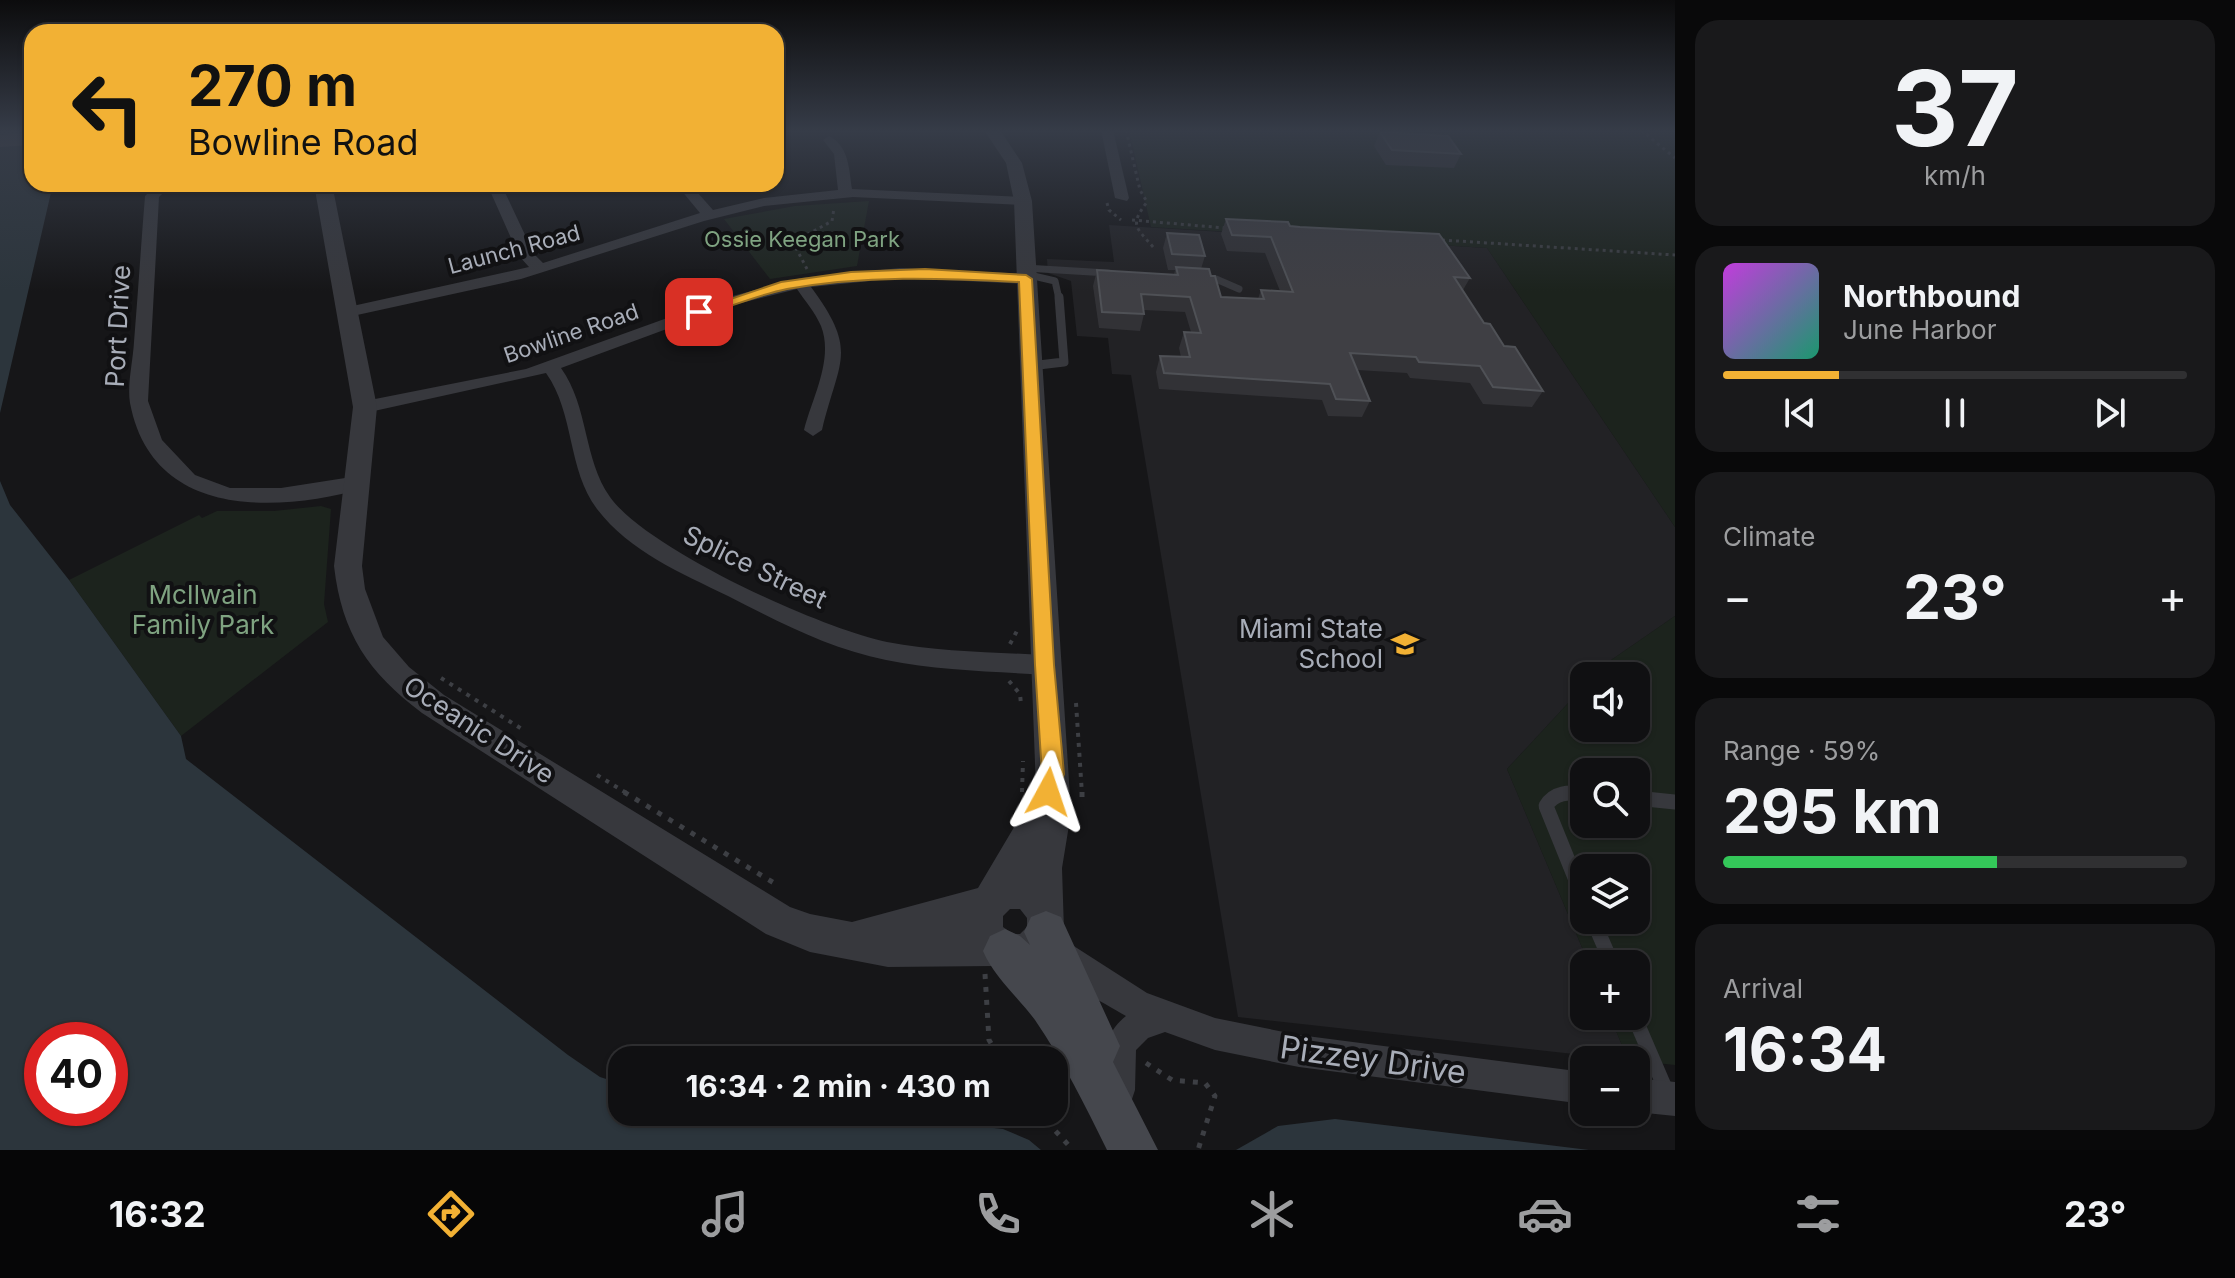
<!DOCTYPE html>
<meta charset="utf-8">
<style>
body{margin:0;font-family:Inter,sans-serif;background:#19191b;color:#f1f3f6;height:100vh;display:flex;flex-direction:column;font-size:30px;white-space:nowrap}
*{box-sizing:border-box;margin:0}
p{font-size:26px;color:#9c9d9f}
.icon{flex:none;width:44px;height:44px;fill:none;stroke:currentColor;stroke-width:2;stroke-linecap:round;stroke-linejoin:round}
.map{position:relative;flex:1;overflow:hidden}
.details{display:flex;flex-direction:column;gap:20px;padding:20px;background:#09090a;width:560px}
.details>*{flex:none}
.hud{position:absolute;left:24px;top:24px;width:760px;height:168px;border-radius:24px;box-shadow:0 2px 6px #0004,0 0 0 2px #303032;background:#f2b134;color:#111;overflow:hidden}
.tools{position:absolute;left:1570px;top:662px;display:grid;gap:16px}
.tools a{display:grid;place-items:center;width:80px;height:80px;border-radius:16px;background:#101012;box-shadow:0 2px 6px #0004,0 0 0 2px #303032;font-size:40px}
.speed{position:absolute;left:24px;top:1022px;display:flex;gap:16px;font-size:40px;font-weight:700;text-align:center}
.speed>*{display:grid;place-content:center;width:104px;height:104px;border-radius:50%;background:#101012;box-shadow:0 2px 6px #0004,0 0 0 2px #303032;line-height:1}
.speed .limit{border:12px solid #d22;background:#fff;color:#111}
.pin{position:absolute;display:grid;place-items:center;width:68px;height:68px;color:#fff;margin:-34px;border-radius:16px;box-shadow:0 4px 12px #0006}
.me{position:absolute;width:88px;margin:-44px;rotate:5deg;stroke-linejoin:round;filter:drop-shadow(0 0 6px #0008)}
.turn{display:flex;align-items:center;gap:28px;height:168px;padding:0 32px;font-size:36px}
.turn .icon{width:104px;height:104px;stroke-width:2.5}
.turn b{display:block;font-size:56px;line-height:68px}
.big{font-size:60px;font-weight:700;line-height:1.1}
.details .tile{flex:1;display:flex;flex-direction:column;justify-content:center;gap:12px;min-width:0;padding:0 28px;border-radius:24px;background:#19191b}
.details .dial{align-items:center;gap:0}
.dial b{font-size:104px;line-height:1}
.song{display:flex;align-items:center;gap:24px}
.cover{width:96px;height:96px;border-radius:12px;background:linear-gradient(135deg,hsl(290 70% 55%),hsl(160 70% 35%))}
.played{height:8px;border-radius:4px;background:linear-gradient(90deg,#f2b134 25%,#303032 25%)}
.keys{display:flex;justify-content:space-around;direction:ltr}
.heat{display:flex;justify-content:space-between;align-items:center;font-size:44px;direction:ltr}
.charge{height:12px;border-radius:6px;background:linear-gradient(90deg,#34c759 59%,#303032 0)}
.trip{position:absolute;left:608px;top:1046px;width:460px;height:80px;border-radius:24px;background:#101012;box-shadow:0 2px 6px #0004,0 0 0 2px #303032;font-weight:700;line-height:80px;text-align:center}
.menu{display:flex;height:128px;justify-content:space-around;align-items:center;background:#060607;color:#9c9d9f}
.menu .icon{width:56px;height:56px}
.menu .on{color:#f2b134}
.menu b{font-size:36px;color:#f1f3f6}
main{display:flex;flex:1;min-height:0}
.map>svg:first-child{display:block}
</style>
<main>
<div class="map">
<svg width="1675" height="1150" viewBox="0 0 1675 1150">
<rect width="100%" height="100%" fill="#161618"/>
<polygon fill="#222225" points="1109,225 1487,248 1675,527 1675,616 1604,665 1593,676 1584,676 1584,686 1507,769 1589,964 1584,964 1584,1016 1610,1016 1628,1060 1238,1017 1131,375 1112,374 1108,338 1077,336 1071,281 1048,273 1047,259 1114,262"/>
<g fill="#1c231d" fill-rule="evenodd">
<polygon points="1129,130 1675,130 1675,527 1487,248 1151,227"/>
<polygon points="869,201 857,266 770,279 724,219 795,206"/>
<polygon points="321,506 331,509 324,604 328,622 181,736 69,580 199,515 202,518 217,511 274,511"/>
<path d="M1675 616V1065L1628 1060 1610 1016H1636V964H1589L1507 769 1584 686V728H1636V676H1593L1604 665ZM1584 772H1636V824H1584ZM1584 868H1636V920H1584Z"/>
</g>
<g fill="#2c353c" fill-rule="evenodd">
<polygon points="0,130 32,130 32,184 53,184 0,413"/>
<path d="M0 481 10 505 69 580 181 736 186 759 568 1055 600 1077 622 1084V1112H844L1003 1129 1029 1140 1041 1150H0ZM42 1040H110V1108H42Z"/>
<polygon points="1335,1119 1589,1150 1236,1150 1278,1126"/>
</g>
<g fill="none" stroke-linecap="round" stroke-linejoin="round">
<g stroke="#3d3f44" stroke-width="3" stroke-dasharray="3 4" stroke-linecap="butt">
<path d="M1126 130 1140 190 1147 202C1129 226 1136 227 1154 248"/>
<polyline points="1641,130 1675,158"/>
<polyline points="1107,203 1109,210 1121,220"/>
<polyline points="1132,220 1225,228"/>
<polyline points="1442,240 1675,255"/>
<polyline points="807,269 796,248 803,237 832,221 834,208"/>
</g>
<g stroke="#3d3f44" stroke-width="4" stroke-dasharray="4 6" stroke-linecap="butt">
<polyline points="1010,644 1018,629"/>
<polyline points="441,678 525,731"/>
<polyline points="1009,681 1020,694 1021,704"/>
<polyline points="1076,703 1082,794"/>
<polyline points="597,775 628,794"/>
<polyline points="1022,792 1023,761"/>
</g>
<g stroke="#3d3f44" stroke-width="5" stroke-dasharray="5 8" stroke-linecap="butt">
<polyline points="624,792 774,883"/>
<polyline points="1082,792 1082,798"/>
<polyline points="985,974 989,1040 1001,1060"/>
<polyline points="1146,1063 1172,1080 1205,1083 1215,1096 1198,1150"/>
<polyline points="1038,1112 1073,1150"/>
</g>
<g stroke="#37383d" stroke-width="7">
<polyline points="1025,268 1108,273"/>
<polyline points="1025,274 1055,281 1059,299"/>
<polyline points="1201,278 1216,279 1239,289"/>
</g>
<polyline stroke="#37383d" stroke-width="9" points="1030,366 1064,362 1059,297"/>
<polyline stroke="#37383d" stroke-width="12" points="1563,794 1582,794"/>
<g stroke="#37383d" stroke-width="15">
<path d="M1584 794C1569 792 1554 792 1546 806L1584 900"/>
<polyline points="1636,798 1675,802"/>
<polyline points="1593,920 1612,964"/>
<polyline points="1634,1016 1668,1095"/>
</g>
<g fill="#37383d" fill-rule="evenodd">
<polygon points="1101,130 1113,130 1129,198 1127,201 1115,198"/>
<path d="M829 136C849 146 849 169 852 189L1023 197 1030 201 1023 205 853 197 764 206 704 221 521 279 348 317 340 312 348 307 529 267 519 256 487 184H501L534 254 543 263 700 213 676 184H690L713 210 764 198 838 190 834 154 823 140Z"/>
<path d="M157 184H172L159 197 148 401 162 440 195 475 230 488H281L358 476 368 483 365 488C276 513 152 519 130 403 127 385 133 361 134 342 138 293 141 245 145 196Z"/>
<path d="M900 268 1026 274 1034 279 1026 284 900 278 811 287C859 352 839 359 822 430L813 436 804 430C812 398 834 359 821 326 815 312 805 301 797 289L729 306 561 368C589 407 583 459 610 497 648 550 822 629 887 642 938 652 992 652 1044 655L1052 658 1056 665 1052 672 1044 675C992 671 938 671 886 660 830 649 779 622 728 596 681 573 630 552 597 509 567 469 575 414 546 373L365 413 356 407 365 401 526 369 717 300 801 278Z"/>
<path d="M1066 941 1147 993 1215 1018 1299 1035 1584 1072V1104L1299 1067 1215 1050 1165 1032 1148 1038 1136 1050 1135 1090 1131 1102 1119 1106 1107 1102C1096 1074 1101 1035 1126 1016 1101 1001 1062 983 1051 956L1055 945Z"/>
<polygon points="1636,1078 1675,1082 1675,1116 1636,1112"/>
</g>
<path fill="#37383d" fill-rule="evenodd" d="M984 130H1000L1022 163 1032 201 1071 813 1062 868 1064 931 1051 958 1027 970 1012 972 994 966 888 967 810 952 766 934 422 713C368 672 342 634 334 566L353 407 314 184H332L377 407 362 566 365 589 383 637 409 667 444 695 790 907 810 914 852 922 978 888 1036 790 1014 201 1006 163ZM1010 909H1020L1027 918V927L1020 934H1013L1003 927V916Z"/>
<g fill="#45474d" fill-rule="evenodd">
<polygon points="32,133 32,145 0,147 0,135"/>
<path d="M1046 911 1061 917 1120 1046 1113 1062 1158 1150H1107C1085 1105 1063 1061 1035 1020 1018 997 994 977 983 951L990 936 1005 929 1020 936 1030 945 1024 932 1031 917Z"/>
</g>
</g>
<g fill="#323236">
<polygon points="1380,132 1461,154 1454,168 1386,165 1374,146"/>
<polygon points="1226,219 1290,226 1470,278 1463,290 1484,323 1543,391 1532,407 1483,404 1470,383 1410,378 1407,373 1357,370 1370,401 1362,417 1328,416 1322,400 1159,389 1156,372 1160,356 1181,357 1179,348 1184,332 1191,332 1185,312 1144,310 1144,314 1140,331 1099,328 1093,286 1097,270 1174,275 1175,270 1168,270 1163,248 1167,233 1205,256 1201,269 1211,276 1221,297 1258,299 1261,290 1280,291 1265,253 1227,251 1221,234"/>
</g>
<g fill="#3f3f44" stroke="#4f5156" stroke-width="2">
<polygon points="1380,132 1448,136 1461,154 1392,150"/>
<polygon points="1226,219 1288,222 1290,226 1300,227 1439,234 1470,278 1454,277 1484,323 1490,324 1504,346 1515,347 1543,391 1493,387 1480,366 1419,362 1416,357 1350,353 1370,401 1336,399 1330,384 1164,373 1160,356 1190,357 1184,332 1201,333 1190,297 1141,294 1144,314 1102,312 1097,270 1178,275 1176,267 1209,269 1211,276 1215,276 1221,297 1264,299 1261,290 1293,292 1271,237 1232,235"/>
<polygon points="1167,233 1199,235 1205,256 1172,254"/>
</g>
<linearGradient id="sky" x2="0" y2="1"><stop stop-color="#0c0c0d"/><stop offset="0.45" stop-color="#363c48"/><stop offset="1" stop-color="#363c48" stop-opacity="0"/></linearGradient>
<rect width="1675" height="291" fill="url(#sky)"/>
<path fill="#f2b134" stroke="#9d7322" stroke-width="2" d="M925 269 1026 275 1032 279 1054 665 1064 774 1055 799 1048 802 1040 799 1037 792 1042 774 1035 665 1019 282C941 278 865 275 787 289 757 295 728 308 699 316L692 312 781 282 851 272Z"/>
<defs>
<g id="school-bare" transform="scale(2.16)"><path d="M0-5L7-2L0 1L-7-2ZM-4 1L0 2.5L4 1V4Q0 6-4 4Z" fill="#f2b134" stroke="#111113" stroke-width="2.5" paint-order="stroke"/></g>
</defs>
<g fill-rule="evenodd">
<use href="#school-bare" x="1405" y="644"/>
</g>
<g text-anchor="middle" stroke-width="8" stroke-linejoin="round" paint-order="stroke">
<g font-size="22" fill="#7fa381" stroke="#111113">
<text x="802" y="247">Ossie Keegan Park</text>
</g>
<g font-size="22" fill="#a8adb8" stroke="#111113">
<text transform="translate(514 249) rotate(-15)" y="8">Launch Road</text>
<text transform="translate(571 333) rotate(-19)" y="8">Bowline Road</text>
</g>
<g font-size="26" fill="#a8adb8" stroke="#111113">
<text transform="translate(118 326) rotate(-87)" y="9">Port Drive</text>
<text transform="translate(755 567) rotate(26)" y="9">Splice Street</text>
<text transform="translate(479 730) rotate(33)" y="9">Oceanic Drive</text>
</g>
<g font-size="26" fill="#7fa381" stroke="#111113">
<text x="203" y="604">McIlwain<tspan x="203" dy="30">Family Park</tspan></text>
</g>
<g font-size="26" fill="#a8adb8" stroke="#111113" text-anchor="end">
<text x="1383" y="638">Miami State<tspan x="1383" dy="30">School</tspan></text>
</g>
<g font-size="32" fill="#a8adb8" stroke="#111113">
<text transform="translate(1373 1060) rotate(8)" y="11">Pizzey Drive</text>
</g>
</g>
</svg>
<div class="tools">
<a><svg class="icon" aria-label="sound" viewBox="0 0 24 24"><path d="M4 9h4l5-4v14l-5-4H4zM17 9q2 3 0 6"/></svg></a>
<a><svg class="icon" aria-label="search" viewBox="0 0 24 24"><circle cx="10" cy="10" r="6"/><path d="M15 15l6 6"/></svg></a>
<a><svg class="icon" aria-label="layers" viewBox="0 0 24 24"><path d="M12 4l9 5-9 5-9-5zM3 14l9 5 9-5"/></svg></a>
<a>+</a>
<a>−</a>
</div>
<div class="speed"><div class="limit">40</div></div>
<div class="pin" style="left:699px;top:312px;background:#d93025"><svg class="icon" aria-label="arrive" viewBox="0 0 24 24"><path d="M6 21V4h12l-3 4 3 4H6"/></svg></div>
<svg class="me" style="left:1048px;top:792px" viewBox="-20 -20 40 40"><path d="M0-17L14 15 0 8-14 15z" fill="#f2b134" stroke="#fff" stroke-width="4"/></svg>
<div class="trip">16:34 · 2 min · 430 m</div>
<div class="hud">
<div class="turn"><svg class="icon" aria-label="left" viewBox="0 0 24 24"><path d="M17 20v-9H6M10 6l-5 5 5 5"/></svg><div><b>270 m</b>Bowline Road</div></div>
</div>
</div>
<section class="details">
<div class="tile dial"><b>37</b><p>km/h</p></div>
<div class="tile">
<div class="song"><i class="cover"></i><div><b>Northbound</b><p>June Harbor</p></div></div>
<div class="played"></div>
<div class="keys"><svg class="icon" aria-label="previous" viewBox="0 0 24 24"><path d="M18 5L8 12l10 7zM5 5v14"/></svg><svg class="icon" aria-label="pause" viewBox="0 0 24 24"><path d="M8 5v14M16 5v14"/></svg><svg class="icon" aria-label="next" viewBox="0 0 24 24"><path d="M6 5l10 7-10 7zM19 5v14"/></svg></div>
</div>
<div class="tile"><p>Climate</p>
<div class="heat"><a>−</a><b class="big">23°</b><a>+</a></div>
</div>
<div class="tile"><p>Range · 59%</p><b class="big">295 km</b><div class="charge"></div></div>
<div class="tile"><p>Arrival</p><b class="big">16:34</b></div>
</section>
</main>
<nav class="menu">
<b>16:32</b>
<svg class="icon on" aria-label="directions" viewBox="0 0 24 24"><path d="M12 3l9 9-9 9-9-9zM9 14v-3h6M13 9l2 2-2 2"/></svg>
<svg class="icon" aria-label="music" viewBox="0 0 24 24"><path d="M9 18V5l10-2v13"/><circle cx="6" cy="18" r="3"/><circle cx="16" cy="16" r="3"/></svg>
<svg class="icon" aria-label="phone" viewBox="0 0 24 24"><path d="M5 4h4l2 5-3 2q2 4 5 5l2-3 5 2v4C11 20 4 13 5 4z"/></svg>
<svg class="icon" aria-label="climate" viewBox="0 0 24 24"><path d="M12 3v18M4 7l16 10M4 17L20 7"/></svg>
<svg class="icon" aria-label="car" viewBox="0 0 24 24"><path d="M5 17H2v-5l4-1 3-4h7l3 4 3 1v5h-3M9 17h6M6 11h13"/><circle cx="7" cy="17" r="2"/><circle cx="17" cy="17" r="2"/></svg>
<svg class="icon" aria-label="filters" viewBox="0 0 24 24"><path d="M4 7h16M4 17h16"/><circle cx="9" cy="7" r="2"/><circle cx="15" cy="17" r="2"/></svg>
<b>23°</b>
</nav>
